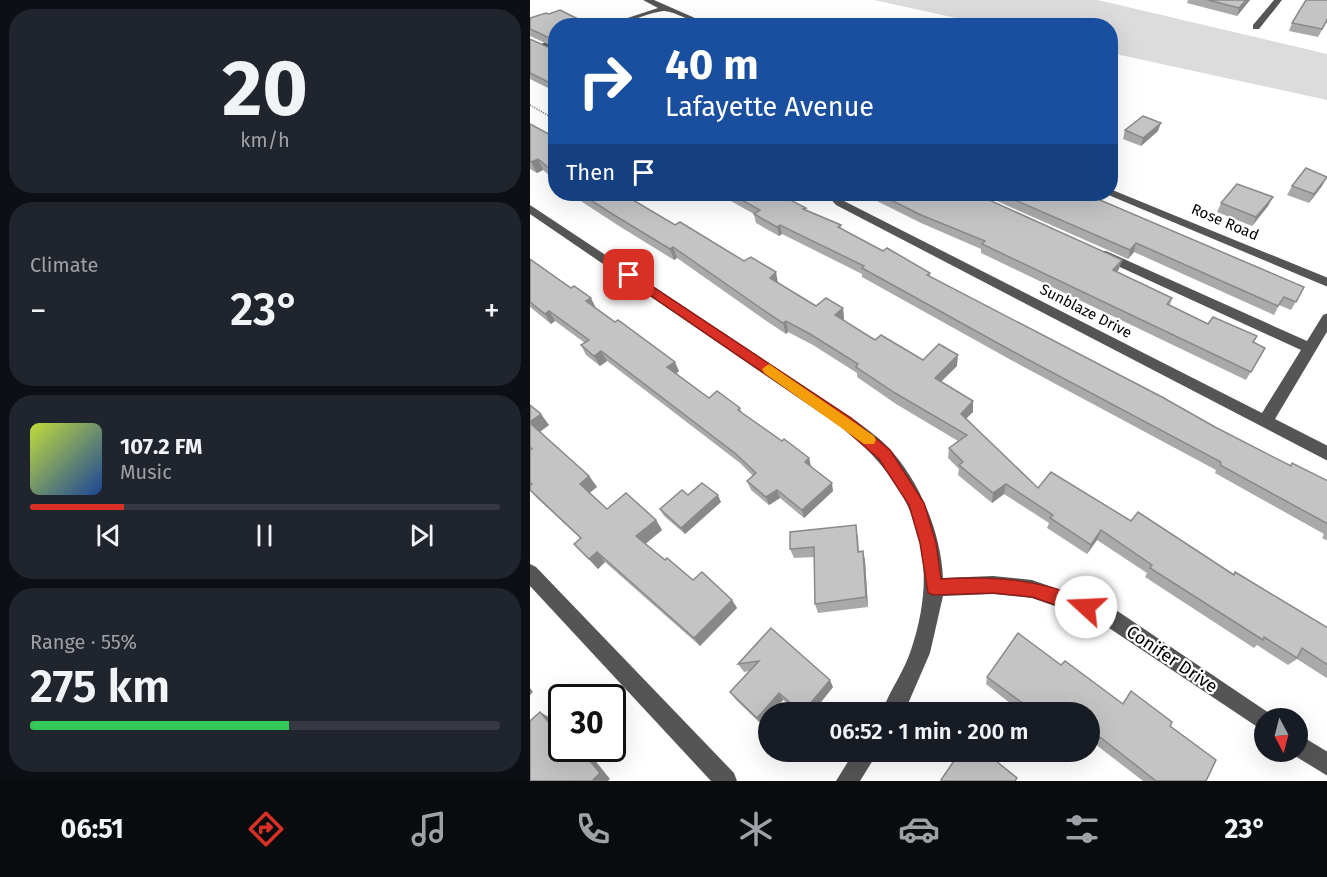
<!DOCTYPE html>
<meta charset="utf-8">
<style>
body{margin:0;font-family:"Fira Sans",sans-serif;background:#20242c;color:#f1f3f6;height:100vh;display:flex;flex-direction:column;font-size:22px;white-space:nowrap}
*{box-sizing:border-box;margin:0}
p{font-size:20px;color:#9ea1a6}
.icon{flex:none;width:33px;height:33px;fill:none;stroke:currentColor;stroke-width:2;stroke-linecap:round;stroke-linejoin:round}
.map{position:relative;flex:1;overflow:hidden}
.details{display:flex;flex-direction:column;gap:9px;padding:9px;background:#0d0f14;width:530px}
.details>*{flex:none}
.guide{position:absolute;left:18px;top:18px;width:570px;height:183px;border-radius:24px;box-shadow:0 6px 24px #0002;background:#1a4fa0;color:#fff;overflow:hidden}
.needle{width:39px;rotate:173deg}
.buttons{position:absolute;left:724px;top:708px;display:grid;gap:12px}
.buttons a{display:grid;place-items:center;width:54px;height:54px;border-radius:50%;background:#171b24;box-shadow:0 6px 24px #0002;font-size:30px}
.speed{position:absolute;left:18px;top:684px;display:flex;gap:12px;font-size:30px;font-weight:700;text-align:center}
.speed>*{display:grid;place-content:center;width:78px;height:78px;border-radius:50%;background:#171b24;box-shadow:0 6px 24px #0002;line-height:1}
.speed .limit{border:3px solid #111;border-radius:9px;background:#fff;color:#111}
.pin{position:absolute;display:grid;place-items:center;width:51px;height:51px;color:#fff;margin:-26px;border-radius:12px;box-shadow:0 3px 9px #0006}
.me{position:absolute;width:66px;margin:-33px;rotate:290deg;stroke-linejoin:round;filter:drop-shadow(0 0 4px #0008)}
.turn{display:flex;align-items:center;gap:21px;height:126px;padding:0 18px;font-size:27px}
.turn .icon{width:78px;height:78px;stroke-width:2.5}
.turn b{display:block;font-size:42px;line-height:51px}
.then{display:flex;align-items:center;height:57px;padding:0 18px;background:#0003;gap:12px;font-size:22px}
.big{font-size:45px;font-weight:600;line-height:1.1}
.details .card{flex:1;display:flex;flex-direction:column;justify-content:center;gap:9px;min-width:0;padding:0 21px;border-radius:24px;background:#20242c}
.details .dial{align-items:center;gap:0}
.dial b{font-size:78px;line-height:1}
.song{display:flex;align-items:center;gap:18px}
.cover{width:72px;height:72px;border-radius:9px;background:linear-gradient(135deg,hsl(70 70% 55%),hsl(220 70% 35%))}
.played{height:6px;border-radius:3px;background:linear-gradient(90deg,#d93025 20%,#363941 20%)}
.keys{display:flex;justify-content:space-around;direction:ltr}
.heat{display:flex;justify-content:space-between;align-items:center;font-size:33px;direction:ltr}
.charge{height:9px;border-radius:4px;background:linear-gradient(90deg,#34c759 55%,#363941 0)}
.trip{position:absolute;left:228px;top:702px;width:342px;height:60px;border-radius:30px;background:#171b24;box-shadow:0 6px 24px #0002;font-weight:600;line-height:60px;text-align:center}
.menu{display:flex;height:96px;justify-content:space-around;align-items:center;background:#090b0e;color:#9ea1a6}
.menu .icon{width:42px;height:42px}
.menu .selected{color:#d93025}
.menu b{font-size:27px;color:#f1f3f6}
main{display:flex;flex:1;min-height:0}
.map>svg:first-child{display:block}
</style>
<main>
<section class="details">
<div class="card dial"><b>20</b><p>km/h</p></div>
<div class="card"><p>Climate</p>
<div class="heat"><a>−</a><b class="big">23°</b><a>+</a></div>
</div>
<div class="card">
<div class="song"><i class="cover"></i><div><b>107.2 FM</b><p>Music</p></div></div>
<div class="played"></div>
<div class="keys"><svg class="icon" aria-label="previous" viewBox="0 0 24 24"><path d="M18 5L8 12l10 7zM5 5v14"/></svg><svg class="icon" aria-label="pause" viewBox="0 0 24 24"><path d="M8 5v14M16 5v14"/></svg><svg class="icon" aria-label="next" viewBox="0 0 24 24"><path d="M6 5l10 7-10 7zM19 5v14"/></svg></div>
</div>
<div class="card"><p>Range · 55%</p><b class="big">275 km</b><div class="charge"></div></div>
</section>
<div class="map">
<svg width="798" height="781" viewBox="0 0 798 781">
<rect width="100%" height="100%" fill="#fff"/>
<polygon fill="#dcdcdc" points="344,0 568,0 797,54 797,100 581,53 580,26 458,25"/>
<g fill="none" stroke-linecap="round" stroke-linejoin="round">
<polyline stroke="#777" stroke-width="2" stroke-dasharray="1 1.5" stroke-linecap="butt" points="0,105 26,120"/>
<g fill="#555" fill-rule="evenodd">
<path d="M113 0H124L183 26C166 26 144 10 133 11 112 14 95 26 73 26L128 8Z"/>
<polygon points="744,0 752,0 729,29 723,29 723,25"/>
<polygon points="26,38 26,44 10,49 6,46"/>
<polygon points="580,189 798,278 798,287 576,194 580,194"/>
<polygon points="296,194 308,194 314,201 732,413 771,350 568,257 568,251 576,251 777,341 793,315 798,313 798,330 745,419 798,446 798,461 306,205"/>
<path d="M0 205 322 418C334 427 347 436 358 447 389 480 411 532 413 578L463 576 502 580 583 608 742 715 744 718H735V732L570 622 502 598 463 594 413 596 400 653 377 706 373 712H352C359 691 374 672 381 650 412 558 386 485 310 426L0 214Z"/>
<polygon points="0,564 6,567 204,773 207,781 181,781 0,586"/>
<polygon points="768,734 798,752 798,776 760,753 768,752"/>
<polygon points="324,752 348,752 330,781 306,781"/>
</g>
</g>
<g fill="#a9a9a9">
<polygon points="658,0 720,0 707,16 657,3"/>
<polygon points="798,0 798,23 796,23 788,37 759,31 762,23"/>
<polygon points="0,18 26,26 26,92 0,79 0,39 24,50 24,47 0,36"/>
<polygon points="0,124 26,138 26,181 13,170 7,173 0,169"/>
<polygon points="595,130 628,131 611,146 593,139"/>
<polygon points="762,186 792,186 779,203 757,195"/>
<polygon points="40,194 97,194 98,197 145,225 248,283 286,306 313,308 314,319 313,320 345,340 393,360 427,366 411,382 443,412 436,418 508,488 601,521 703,574 705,572 798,628 798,679 767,659 758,665 727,645 724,648 615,577 617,573 567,540 557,554 517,528 519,523 474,494 462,503 428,475 429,469 418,458 419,448 428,441 366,404 327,377 327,373 283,345 258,332 256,334 235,320 147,258 144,260 89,226"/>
<polygon points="178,194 252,194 252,196 276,210 311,225 311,229 353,251 400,273 400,277 685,427 760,466 798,481 798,541 792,538 794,534 685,473 686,470 481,360 332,277 332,274 252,234 249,236 226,223 224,214 190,195 184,198"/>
<polygon points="333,194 446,194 589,269 587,272 642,298 640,305 678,324 735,348 716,380 451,253 451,249 391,223"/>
<polygon points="451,194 556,194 774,287 761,310 749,305 744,315 604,252 598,259"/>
<polygon points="743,197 738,206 722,226 687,212 691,203"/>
<polygon points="0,259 149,371 146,374 179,398 210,408 212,413 252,441 279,458 281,466 303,491 274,518 250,498 239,505 221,490 217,481 223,476 210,463 77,361 70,366 56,355 51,345 55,343 25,321 21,324 0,307"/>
<polygon points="0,405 19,425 10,432 59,476 67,487 59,493 77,509 126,520 132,530 115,544 135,560 163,580 202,600 207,608 170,646 75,562 68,569 44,544 50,538 7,498 0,490"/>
<polygon points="158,495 191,502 155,534 134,516 130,509"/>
<polygon points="328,535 329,551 333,551 335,561 338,607 288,613 285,604 284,557 264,558 260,549"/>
<polygon points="241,628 303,687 283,712 267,712 253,700 238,712 238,718 232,725 206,700 200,692 219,671 214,672 208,664"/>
<polygon points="531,665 592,704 601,691 640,726 676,781 613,781 565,744 558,754 555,752 560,752 560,712 484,712 486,708 456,684 457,677"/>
</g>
<g fill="#898989">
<polygon points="716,0 720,0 707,16 709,8"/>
<polygon points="631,123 628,131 611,146 613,138"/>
<polygon points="8,159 13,170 7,173 1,162"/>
<polygon points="797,177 792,186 779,203 784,194"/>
<polygon points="183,194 190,194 190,195 184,198"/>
<polygon points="743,197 738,206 722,226 726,217"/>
<polygon points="250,225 252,234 249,236 247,227"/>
<polygon points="606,243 604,252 598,259 600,250"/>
<polygon points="143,247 147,258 144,260 140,249"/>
<polygon points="592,260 589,269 581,279 583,270"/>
<polygon points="246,272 248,283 240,278"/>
<polygon points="61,298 66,308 56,301"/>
<polygon points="313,308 314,319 306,326 305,315"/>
<polygon points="19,311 25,321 21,324 15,314"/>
<polygon points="256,321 258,332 256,334 253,323"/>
<polygon points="71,351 77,361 70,366 64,356"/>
<polygon points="428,355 427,366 404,388 405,378"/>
<polygon points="145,362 149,371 141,377 137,367"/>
<polygon points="443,401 443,412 431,424 431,414"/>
<polygon points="11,414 19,425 8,433 0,422"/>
<polygon points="279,458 281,467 275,462"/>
<polygon points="59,476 67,487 58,494 50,484"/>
<polygon points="302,483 303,491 274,518 272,510"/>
<polygon points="476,484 474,494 462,503 463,493"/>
<polygon points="247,490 250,498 239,505 236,497"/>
<polygon points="188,495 191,502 155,534 151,528"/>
<polygon points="126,520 132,530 113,546 106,536"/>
<polygon points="571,530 567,540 557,554 561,545"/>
<polygon points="333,551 335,561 338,607 336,597"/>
<polygon points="67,552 75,562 68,569 59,559"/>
<polygon points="202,600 207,608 170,646 164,638"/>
<polygon points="300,680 303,687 283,712 273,712"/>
<polygon points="0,688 3,692 0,695"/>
<polygon points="249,693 253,700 243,712 238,712 238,718 232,725 227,718"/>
<polygon points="10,712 22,719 32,730 32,738"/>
<polygon points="49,748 55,748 80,779 78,781 62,781"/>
</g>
<g fill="#c4c4c4" stroke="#898989" stroke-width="1.5">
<polygon points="678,0 716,0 709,8"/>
<polygon points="776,0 798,0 798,18 792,29 762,23"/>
<polygon points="30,10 62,26 26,26 26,86 0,73 0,39 24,50 24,40 0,29 0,18 16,13 19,14"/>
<polygon points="613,116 631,123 613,138 595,130"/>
<polygon points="0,124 26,138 26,174 8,159 1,162 0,162"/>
<polygon points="776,168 797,177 784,194 762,186"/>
<polygon points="707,184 743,197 726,217 691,203"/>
<polygon points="51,194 93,194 145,225 150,222 214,261 221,257 246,272 240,278 286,306 296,298 313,308 305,315 345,340 351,335 393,360 409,344 428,355 405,378 443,401 431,414 508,488 521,472 601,521 608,512 704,575 705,572 798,628 798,665 772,648 767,658 734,637 733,640 620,568 622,565 571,530 561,545 520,518 523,515 476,484 463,493 429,465 433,462 419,448 437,435 365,393 326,367 328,364 280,334 256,321 253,323 232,309 143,247 140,249 84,215"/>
<polygon points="201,194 249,194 276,208 273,209 311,225 308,227 353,251 357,248 400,273 397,275 632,397 685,427 761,466 762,463 798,481 798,524 690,465 691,462 482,351 332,268 334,266 250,225 247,227 224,214 230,210"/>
<polygon points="349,194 446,194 592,260 583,270 642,298 637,304 678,324 683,317 727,336 723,342 735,348 721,372 452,244 455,241 391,215"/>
<polygon points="471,194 556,194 774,287 766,302 754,297 748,306 606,243 600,250"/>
<polygon points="0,259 41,288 44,286 61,298 56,301 85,322 88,320 145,362 137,367 179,398 187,391 210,408 208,410 252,441 254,439 279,458 275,462 302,483 272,510 247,490 236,497 217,481 226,473 206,454 71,351 64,356 51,345 59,340 19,311 15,314 0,302"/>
<polygon points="0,405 11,414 0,422"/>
<polygon points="0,423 59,476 50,484 77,509 96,493 126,520 106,536 135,560 137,558 163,580 172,572 202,600 164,638 67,552 59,559 44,544 51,538 0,490 0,485 2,484 0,482 0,450 2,449 0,447"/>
<polygon points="172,483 188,495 151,528 130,509 152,490 158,495"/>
<polygon points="326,525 328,552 333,551 336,597 285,604 284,547 260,549 260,532"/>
<polygon points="241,628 300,680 273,712 271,712 249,693 227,718 200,692 229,661 208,664"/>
<polygon points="488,633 531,665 535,661 593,704 601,691 642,722 640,726 686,760 676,781 626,781 570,737 563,748 560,745 560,712 519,712 517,711 516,712 491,712 486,708 491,702 457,677"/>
<polygon points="10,712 32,738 32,748 49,748 70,773 62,781 0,781 0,721"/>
<polygon points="430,752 455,752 487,778 485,781 412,781 411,780"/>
</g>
<path fill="#d93025" stroke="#8d1f18" stroke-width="1.5" d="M99 271 321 418 360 450 394 503 406 543 411 579C469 576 507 579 562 601L564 607 562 613 556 615 502 597 463 593 404 595 398 593 390 543 379 505 349 459 311 426 95 278V272Z"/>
<polygon fill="#f59e0b" points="239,364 344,436 346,440 344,444 334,444 234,373 232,369"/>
<g text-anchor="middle" stroke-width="4.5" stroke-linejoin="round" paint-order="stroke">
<g font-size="15" fill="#000" stroke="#fff">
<text transform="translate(695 222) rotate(23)" y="5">Rose Road</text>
<text transform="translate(556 311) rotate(27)" y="5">Sunblaze Drive</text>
</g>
<g font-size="18" fill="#000" stroke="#fff">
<text transform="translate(642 659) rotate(34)" y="6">Conifer Drive</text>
</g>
</g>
</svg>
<div class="buttons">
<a><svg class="needle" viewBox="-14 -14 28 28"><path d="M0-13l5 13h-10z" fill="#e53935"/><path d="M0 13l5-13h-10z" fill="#9ea1a6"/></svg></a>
</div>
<div class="speed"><div class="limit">30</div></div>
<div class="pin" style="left:99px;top:275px;background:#d93025"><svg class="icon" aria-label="arrive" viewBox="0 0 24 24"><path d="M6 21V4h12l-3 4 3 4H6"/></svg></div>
<svg class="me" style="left:556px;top:607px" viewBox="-20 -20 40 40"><circle r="19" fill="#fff"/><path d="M0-13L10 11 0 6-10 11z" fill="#d93025"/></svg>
<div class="trip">06:52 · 1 min · 200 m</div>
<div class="guide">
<div class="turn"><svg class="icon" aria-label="right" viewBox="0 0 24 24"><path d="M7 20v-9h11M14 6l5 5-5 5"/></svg><div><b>40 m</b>Lafayette Avenue</div></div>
<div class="then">Then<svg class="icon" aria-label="arrive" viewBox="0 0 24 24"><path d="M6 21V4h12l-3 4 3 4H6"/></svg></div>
</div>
</div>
</main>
<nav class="menu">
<b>06:51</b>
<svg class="icon selected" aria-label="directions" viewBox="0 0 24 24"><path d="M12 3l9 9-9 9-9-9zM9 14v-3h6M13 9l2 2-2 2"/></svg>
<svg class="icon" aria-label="music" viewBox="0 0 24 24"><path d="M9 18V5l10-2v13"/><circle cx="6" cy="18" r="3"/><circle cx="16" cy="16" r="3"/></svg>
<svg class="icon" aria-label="phone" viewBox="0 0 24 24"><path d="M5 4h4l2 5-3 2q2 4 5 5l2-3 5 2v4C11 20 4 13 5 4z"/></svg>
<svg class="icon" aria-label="climate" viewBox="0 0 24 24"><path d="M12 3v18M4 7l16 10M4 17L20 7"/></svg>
<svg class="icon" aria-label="car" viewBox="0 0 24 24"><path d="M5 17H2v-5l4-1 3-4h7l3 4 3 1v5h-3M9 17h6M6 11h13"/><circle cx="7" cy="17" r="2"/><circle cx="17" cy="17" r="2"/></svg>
<svg class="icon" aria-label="filters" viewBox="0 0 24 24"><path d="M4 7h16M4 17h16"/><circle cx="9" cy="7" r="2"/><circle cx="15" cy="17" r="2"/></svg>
<b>23°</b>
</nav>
